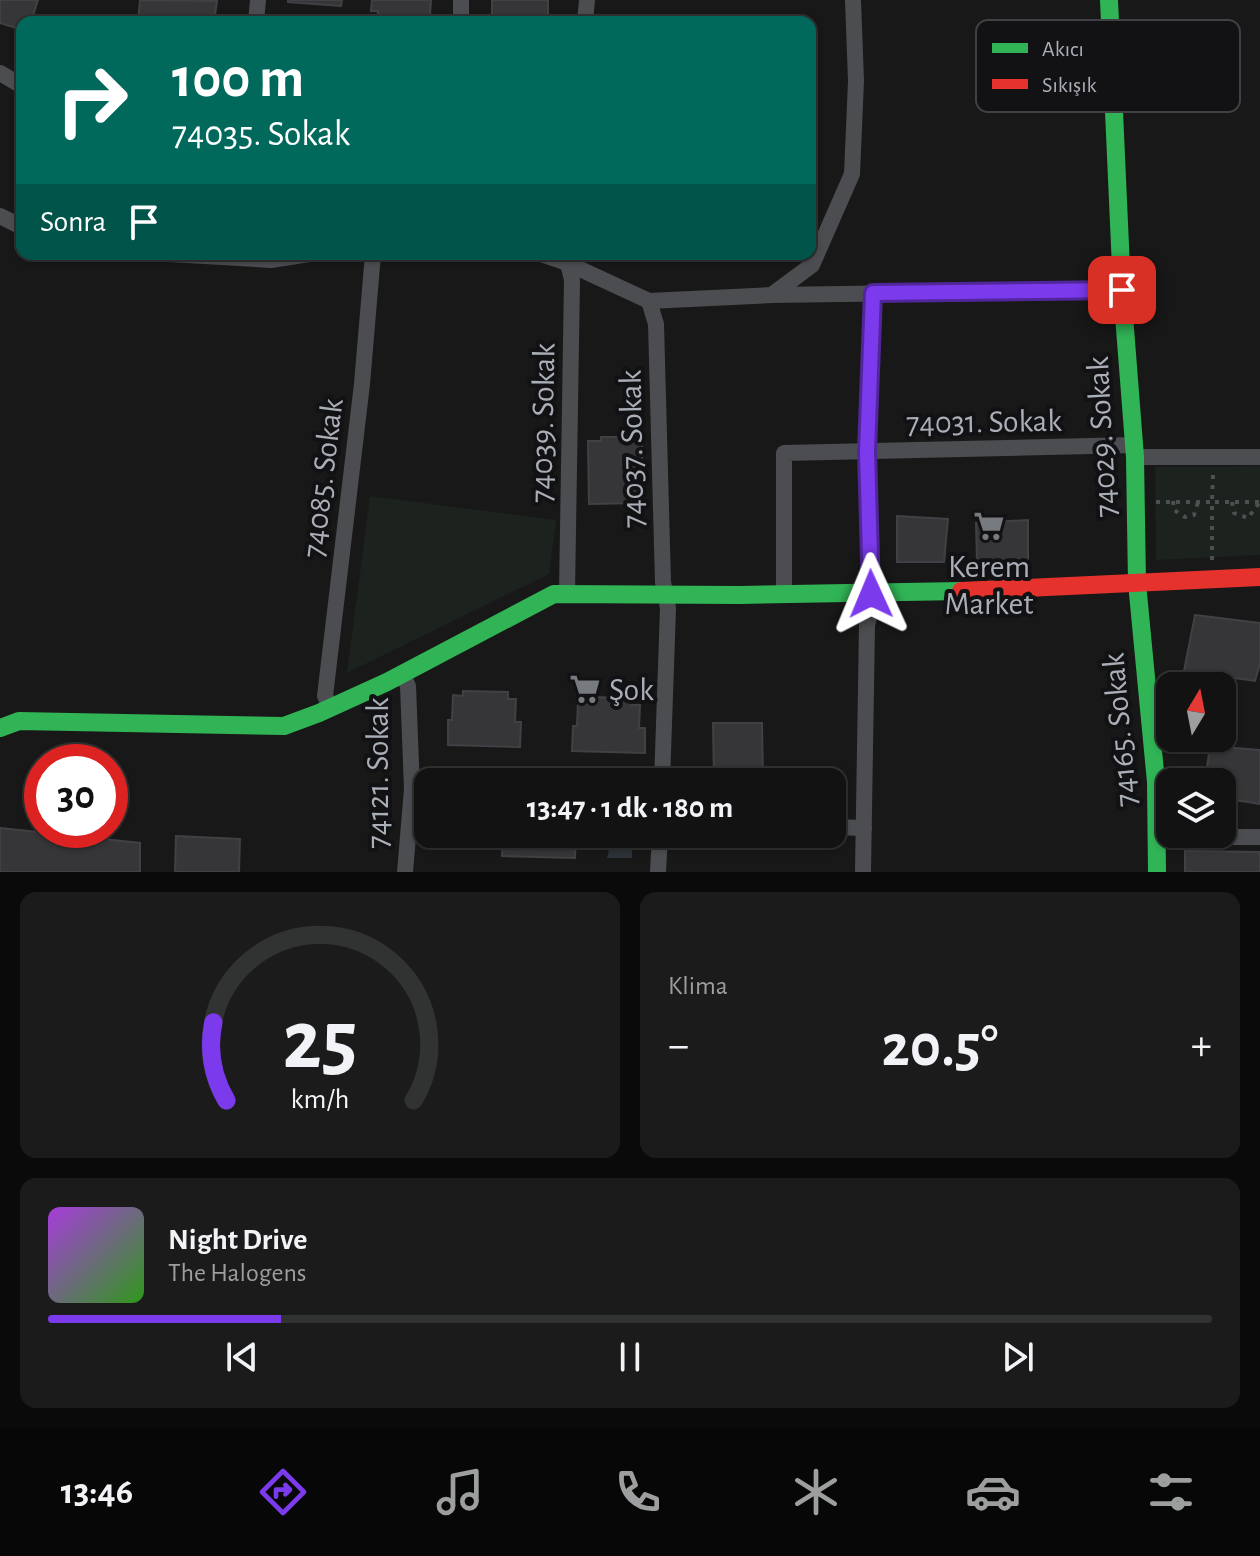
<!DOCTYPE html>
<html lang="tr">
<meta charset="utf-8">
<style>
body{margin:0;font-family:"Alegreya Sans",sans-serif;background:#1b1b1b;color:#f1f3f6;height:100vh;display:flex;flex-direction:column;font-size:30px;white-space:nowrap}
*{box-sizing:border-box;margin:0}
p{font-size:26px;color:#9c9e9f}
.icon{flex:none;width:44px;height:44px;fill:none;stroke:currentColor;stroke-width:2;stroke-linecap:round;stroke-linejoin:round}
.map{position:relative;height:872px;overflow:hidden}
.sheet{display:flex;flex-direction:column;gap:20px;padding:20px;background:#0a0a0a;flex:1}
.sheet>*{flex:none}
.hud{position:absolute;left:16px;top:16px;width:800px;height:244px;border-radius:16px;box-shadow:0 2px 6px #0004,0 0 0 2px #313232;background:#00695c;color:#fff;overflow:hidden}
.needle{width:52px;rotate:10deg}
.buttons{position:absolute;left:1156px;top:672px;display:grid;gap:16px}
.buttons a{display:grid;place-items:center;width:80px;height:80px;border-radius:16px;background:#121212;box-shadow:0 2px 6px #0004,0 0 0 2px #313232;font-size:40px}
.speed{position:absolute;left:24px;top:744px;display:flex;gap:16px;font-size:40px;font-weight:700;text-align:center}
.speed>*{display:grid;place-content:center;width:104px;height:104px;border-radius:50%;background:#121212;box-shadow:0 2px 6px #0004,0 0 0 2px #313232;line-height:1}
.speed .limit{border:12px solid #d22;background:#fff;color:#111}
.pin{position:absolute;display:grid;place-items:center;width:68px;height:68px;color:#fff;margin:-34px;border-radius:16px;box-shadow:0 4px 12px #0006}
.me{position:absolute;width:88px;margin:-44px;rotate:359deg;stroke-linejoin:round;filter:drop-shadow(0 0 6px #0008)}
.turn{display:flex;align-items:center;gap:28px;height:168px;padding:0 24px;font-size:36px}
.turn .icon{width:104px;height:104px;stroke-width:2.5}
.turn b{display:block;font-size:56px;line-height:68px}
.then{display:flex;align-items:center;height:76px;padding:0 24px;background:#0003;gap:16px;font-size:30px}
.big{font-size:60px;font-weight:700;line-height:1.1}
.sheet .widget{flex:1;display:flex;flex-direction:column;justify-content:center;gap:12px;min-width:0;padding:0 28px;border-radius:16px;background:#1b1b1b}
.sheet .dial{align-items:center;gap:0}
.dial svg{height:208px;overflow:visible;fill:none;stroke:#313232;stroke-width:7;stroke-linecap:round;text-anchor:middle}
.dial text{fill:#f1f3f6;stroke:none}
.song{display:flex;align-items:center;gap:24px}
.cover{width:96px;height:96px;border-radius:12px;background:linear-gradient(135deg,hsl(280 70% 55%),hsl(110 70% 35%))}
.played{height:8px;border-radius:4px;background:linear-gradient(90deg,#7c3aed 20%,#313232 20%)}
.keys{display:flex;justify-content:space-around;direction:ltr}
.heat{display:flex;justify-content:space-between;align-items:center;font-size:44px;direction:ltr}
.sheet .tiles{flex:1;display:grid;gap:20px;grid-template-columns:1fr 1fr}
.widget:last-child{grid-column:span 2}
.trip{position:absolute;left:414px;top:768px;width:432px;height:80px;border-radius:16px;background:#121212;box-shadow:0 2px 6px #0004,0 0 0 2px #313232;font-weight:700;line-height:80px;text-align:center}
.tabs{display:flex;height:128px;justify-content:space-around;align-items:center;background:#070707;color:#9c9e9f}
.tabs .icon{width:56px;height:56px}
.tabs .active{color:#7c3aed}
.tabs b{font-size:36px;color:#f1f3f6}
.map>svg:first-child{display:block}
</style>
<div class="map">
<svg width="1260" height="872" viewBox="0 0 1260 872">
<rect width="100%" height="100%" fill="#181818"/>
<g fill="#1c221d">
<polygon points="1260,466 1260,555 1156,560 1155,467"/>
<polygon points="370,496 556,520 549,574 347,673"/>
</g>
<polygon fill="#2c3238" points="613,834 632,834 632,858 607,858"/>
<g fill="#363638" stroke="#404144" stroke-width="2">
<polygon points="0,0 38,0 31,22 22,22 22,30 0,23"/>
<polygon points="140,0 217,1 214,22 138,22"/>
<polygon points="288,0 342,0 341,6 288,2"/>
<polygon points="372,0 431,0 430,15 424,15 423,22 377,22 378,11 371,11"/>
<rect x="492" y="0" width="56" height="22"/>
<polygon points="601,437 628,437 628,441 642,441 642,503 589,504 588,441 601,441"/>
<polygon points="897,516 948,519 944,562 897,562"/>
<polygon points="1028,520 1028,559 977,561 976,523"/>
<polygon points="1195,615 1260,623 1260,663 1255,681 1184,671"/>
<polygon points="463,691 508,692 508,699 516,699 515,722 521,722 520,747 448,745 448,720 452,720 453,695 463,696"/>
<polygon points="588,697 632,698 632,705 640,705 639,728 645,728 645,753 572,751 573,726 577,726 578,701 588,702"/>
<polygon points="713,723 762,723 763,782 714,782"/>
<polygon points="1210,746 1260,750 1260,804 1222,798 1222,782 1205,782"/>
<polygon points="0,828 140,843 140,872 0,872"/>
<polygon points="503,834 576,834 575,858 502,856"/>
<polygon points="176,836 240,839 239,872 175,872"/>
<polygon points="1185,851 1260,852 1260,872 1185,872"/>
</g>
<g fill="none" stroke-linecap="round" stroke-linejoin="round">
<g stroke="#4e4f51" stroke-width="4" stroke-dasharray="4 6" stroke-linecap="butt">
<polyline points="1213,475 1212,502 1260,502"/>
<polyline points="1173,501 1174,510 1185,517 1194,515 1198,502"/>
<polyline points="1156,502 1212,502 1212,561"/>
<polyline points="1232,502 1234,513 1248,518 1259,503"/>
</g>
<g stroke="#4c4d50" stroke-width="16">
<polyline points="256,22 258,0"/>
<polyline points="461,22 461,0"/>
<polyline points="585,22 587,0"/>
<polyline points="0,73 22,86"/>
<polyline points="0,216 22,227"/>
<polyline points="170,254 271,260 309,254"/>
<polyline points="541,254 567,263 649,301 772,295 1122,290"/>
<polyline points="566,255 572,280 567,593"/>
<polyline points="773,294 812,265 852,174 856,81 853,0"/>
<polyline points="649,301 656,324 663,582 668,608 662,782"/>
<polyline points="1135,457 1260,457"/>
<polyline points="784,594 784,453 1134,445"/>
<polyline points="402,674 408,686 412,789 405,872"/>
<polyline points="331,708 325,696 362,384 373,254"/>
<polyline points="832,827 864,828"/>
<polyline points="1158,837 1260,837"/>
<polyline points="658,872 660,834"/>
<polyline points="863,872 867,625 871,609 867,451 873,293"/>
</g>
<g stroke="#30b455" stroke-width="18">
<polyline points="1109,0 1122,290 1135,457 1137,583 1156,782 1157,872"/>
<polyline points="0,728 19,721 284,726 319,713 387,682 554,594 740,595 961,591"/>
</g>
<polyline stroke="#e5322d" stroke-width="18" points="961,591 1260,577"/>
</g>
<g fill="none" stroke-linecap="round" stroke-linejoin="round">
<g stroke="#51269a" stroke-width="20">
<polyline id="route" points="871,594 867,451 873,293 1122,290"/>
</g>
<use href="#route" stroke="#7c3aed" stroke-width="14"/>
</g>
<defs>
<g id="supermarket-bare" transform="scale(2.4)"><path d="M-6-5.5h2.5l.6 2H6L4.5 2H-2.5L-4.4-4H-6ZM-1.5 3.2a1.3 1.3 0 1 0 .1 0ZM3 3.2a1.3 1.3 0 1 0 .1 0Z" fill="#777a7f" stroke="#121214" stroke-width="2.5" paint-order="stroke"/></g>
</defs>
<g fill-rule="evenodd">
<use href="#supermarket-bare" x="989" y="526"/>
<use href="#supermarket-bare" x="585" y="689"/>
</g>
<g text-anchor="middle" stroke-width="8" stroke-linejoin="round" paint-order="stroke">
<g font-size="32" fill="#aaaeb7" stroke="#121214">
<text transform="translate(984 421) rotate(-1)" y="11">74031. Sokak</text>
<text transform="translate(542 423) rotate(-89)" y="11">74039. Sokak</text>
<text transform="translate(1101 437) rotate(-93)" y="11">74029. Sokak</text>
<text transform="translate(631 449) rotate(-91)" y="11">74037. Sokak</text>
<text transform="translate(322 478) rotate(-83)" y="11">74085. Sokak</text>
<text transform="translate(1119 730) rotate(-95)" y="11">74165. Sokak</text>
<text transform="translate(377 773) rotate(-90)" y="11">74121. Sokak</text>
</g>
<g font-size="32" fill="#aaaeb7" stroke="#121214">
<text x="989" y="577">Kerem<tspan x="989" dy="37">Market</tspan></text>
<text x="609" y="700" text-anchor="start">Şok</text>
</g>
</g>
<rect x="976" y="20" width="264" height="92" rx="12" fill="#121214" stroke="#404145" stroke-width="2"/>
<rect x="992" y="43" width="36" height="10" fill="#30b455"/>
<rect x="992" y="79" width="36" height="10" fill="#e5322d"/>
<g font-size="22" fill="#aaaeb7">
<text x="1042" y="56">Akıcı</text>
<text x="1042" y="92">Sıkışık</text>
</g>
</svg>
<div class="buttons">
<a><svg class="needle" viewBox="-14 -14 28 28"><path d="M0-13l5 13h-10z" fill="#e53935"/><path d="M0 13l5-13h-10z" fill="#9c9e9f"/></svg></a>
<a><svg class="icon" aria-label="layers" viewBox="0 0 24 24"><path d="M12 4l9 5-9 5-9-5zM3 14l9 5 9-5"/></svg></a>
</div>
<div class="speed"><div class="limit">30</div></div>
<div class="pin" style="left:1122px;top:290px;background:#d93025"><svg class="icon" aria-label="arrive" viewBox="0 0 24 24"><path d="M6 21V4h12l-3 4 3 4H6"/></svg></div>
<svg class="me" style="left:871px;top:594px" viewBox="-20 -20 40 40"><path d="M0-17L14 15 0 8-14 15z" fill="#7c3aed" stroke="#fff" stroke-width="4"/></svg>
<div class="trip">13:47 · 1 dk · 180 m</div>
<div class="hud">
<div class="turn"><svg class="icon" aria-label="right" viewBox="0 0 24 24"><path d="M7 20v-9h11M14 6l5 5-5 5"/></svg><div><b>100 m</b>74035. Sokak</div></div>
<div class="then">Sonra<svg class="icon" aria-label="arrive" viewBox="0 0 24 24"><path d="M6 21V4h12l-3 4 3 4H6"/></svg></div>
</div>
</div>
<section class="sheet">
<div class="tiles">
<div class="widget dial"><svg viewBox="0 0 100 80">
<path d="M14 69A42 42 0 1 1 86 69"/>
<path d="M14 69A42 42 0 0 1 9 39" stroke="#7c3aed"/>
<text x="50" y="56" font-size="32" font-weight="700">25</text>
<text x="50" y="72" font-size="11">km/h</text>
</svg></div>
<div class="widget"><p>Klima</p>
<div class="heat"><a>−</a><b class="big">20.5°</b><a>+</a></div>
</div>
<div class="widget">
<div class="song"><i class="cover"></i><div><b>Night Drive</b><p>The Halogens</p></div></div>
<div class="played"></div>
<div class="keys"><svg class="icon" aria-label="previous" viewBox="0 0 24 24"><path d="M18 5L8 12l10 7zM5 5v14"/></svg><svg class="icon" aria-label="pause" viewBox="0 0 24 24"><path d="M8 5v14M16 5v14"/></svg><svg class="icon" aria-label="next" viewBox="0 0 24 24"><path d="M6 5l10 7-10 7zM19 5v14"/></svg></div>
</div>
</div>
</section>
<nav class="tabs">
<b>13:46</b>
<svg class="icon active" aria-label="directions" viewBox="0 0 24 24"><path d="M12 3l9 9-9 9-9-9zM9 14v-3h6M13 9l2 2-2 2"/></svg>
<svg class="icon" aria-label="music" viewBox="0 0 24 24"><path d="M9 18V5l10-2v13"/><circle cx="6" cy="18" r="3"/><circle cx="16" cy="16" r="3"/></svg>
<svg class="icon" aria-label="phone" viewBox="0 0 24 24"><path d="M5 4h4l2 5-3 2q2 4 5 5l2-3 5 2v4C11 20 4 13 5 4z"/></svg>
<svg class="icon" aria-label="climate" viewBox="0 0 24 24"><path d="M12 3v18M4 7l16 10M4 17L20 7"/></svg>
<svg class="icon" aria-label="car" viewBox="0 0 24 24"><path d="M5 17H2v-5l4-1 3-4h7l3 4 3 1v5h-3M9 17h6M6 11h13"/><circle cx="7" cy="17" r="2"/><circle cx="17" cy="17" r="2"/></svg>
<svg class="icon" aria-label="filters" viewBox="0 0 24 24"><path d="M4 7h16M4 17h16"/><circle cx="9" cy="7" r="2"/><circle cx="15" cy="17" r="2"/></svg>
</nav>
